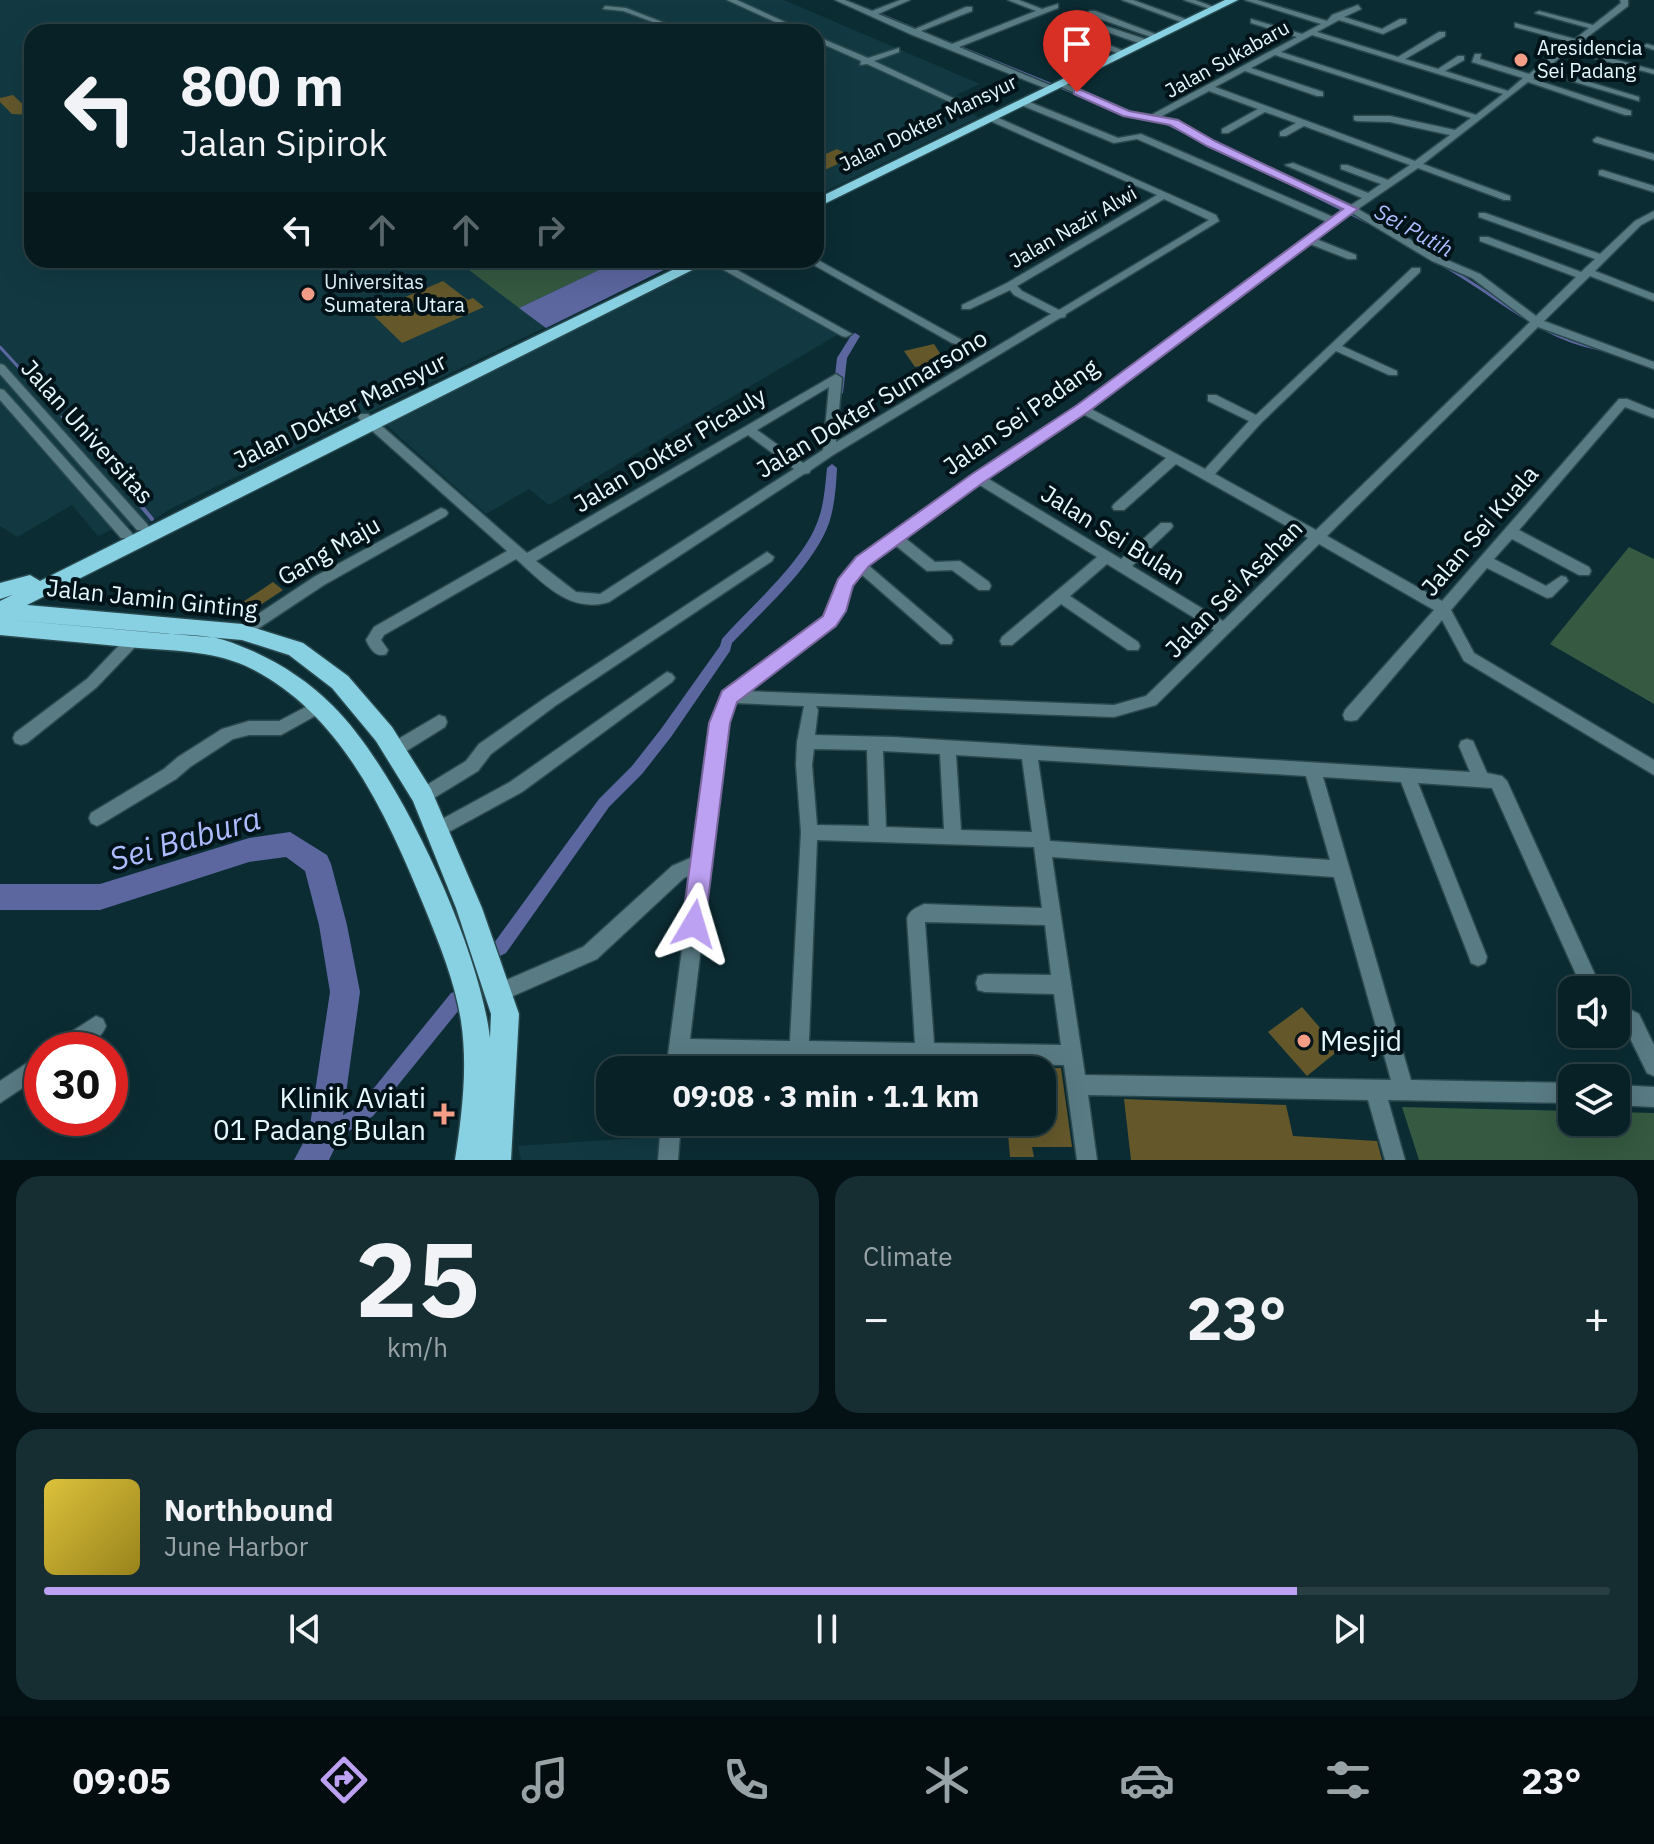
<!DOCTYPE html>
<meta charset="utf-8">
<style>
body{margin:0;font-family:"IBM Plex Sans",sans-serif;background:#162e32;color:#f1f3f6;height:100vh;display:flex;flex-direction:column;font-size:30px;white-space:nowrap}
*{box-sizing:border-box;margin:0}
p{font-size:26px;color:#98a3a7}
.icon{flex:none;width:44px;height:44px;fill:none;stroke:currentColor;stroke-width:2;stroke-linecap:round;stroke-linejoin:round}
.map{position:relative;height:1160px;overflow:hidden}
.drawer{display:flex;flex-direction:column;gap:16px;padding:16px;background:#041215;flex:1}
.drawer>*{flex:none}
.guide{position:absolute;left:24px;top:24px;width:800px;height:244px;border-radius:24px;box-shadow:0 8px 32px #0002,0 0 0 2px #293e43;background:#082126;color:#f1f3f6;overflow:hidden}
.buttons{position:absolute;left:1558px;top:976px;display:grid;gap:16px}
.buttons a{display:grid;place-items:center;width:72px;height:72px;border-radius:16px;background:#082126;box-shadow:0 8px 32px #0002,0 0 0 2px #293e43;font-size:40px}
.speed{position:absolute;left:24px;top:1032px;display:flex;gap:16px;font-size:40px;font-weight:700;text-align:center}
.speed>*{display:grid;place-content:center;width:104px;height:104px;border-radius:50%;background:#082126;box-shadow:0 8px 32px #0002,0 0 0 2px #293e43;line-height:1}
.speed .limit{border:12px solid #d22;background:#fff;color:#111}
.pin{position:absolute;display:grid;place-items:center;width:68px;height:68px;color:#fff;margin:-82px -34px;border-radius:50% 50% 50% 0;rotate:-45deg;box-shadow:0 0 8px #0007}
.pin .icon{rotate:45deg}
.me{position:absolute;width:88px;margin:-44px;rotate:7deg;stroke-linejoin:round;filter:drop-shadow(0 0 6px #0008)}
.turn{display:flex;align-items:center;gap:28px;height:168px;padding:0 24px;font-size:36px}
.turn .icon{width:104px;height:104px;stroke-width:2.5}
.turn b{display:block;font-size:56px;line-height:68px}
.lanes{display:flex;align-items:center;height:76px;padding:0 24px;background:#0003;justify-content:center;gap:40px;direction:ltr}
.lanes .off{opacity:.35}
.big{font-size:60px;font-weight:700;line-height:1.1}
.drawer .widget{flex:1;display:flex;flex-direction:column;justify-content:center;gap:12px;min-width:0;padding:0 28px;border-radius:24px;background:#162e32}
.drawer .dial{align-items:center;gap:0}
.dial b{font-size:104px;line-height:1}
.song{display:flex;align-items:center;gap:24px}
.cover{width:96px;height:96px;border-radius:12px;background:linear-gradient(135deg,hsl(50 70% 55%),hsl(50 70% 35%))}
.played{height:8px;border-radius:4px;background:linear-gradient(90deg,#bca0f2 80%,#293e43 80%)}
.keys{display:flex;justify-content:space-around;direction:ltr}
.heat{display:flex;justify-content:space-between;align-items:center;font-size:44px;direction:ltr}
.drawer .tiles{flex:1;display:grid;gap:16px;grid-template-columns:1fr 1fr}
.widget:last-child{grid-column:span 2}
.trip{position:absolute;left:596px;top:1056px;width:460px;height:80px;border-radius:24px;background:#082126;box-shadow:0 8px 32px #0002,0 0 0 2px #293e43;font-weight:700;line-height:80px;text-align:center}
.tabs{display:flex;height:128px;justify-content:space-around;align-items:center;background:#030d0f;color:#98a3a7}
.tabs .icon{width:56px;height:56px}
.tabs .current{color:#bca0f2}
.tabs b{font-size:36px;color:#f1f3f6}
.map>svg:first-child{display:block}
</style>
<div class="map">
<svg width="1654" height="1160" viewBox="0 0 1654 1160">
<rect width="100%" height="100%" fill="#0b2c33"/>
<g fill="#123942">
<polygon points="0,0 784,0 980,84 956,95 975,104 963,110 979,117 816,196 816,32 32,32 32,260 684,260 172,508 142,527 119,526 98,536 72,505 17,537 0,526"/>
<polygon points="707,261 837,335 549,505 529,489 486,514 385,424"/>
<polygon points="667,1136 663,1160 521,1160 518,1146"/>
</g>
<g fill="#355941">
<polygon points="456,260 620,260 519,308"/>
<polygon points="1629,547 1654,559 1654,704 1550,644"/>
<polygon points="1402,1107 1572,1111 1572,1122 1616,1122 1616,1112 1654,1113 1654,1160 1419,1160"/>
</g>
<polygon fill="#5c67a0" points="620,260 684,260 546,328 519,308"/>
<g fill="none" stroke-linecap="round" stroke-linejoin="round">
<g stroke="#5c67a0" stroke-width="2">
<polyline points="865,8 950,43"/>
<polyline points="958,46 1098,103"/>
<polyline points="1113,110 1125,116 1143,118"/>
<polyline points="1163,122 1244,163"/>
<polyline points="1285,181 1295,186"/>
</g>
<g stroke="#5c67a0" stroke-width="3">
<polyline points="1291,184 1367,222"/>
<path d="M1444 266C1497 295 1539 338 1600 349"/>
<polyline points="0,347 34,384"/>
<polyline points="39,389 57,412"/>
<polyline points="62,417 73,428"/>
</g>
<g stroke="#5c67a0" stroke-width="4">
<polyline points="71,426 94,449"/>
<polyline points="100,456 152,519"/>
</g>
<g fill="#5c67a0" fill-rule="evenodd">
<polygon points="855,333 860,336 847,358 843,393 838,396 834,395 833,393 837,358 852,334"/>
<path d="M832 464 837 468C836 486 835 505 829 523 814 566 763 610 732 643L730 651 671 737 642 774 609 807 506 953 500 956 494 953 492 948 494 943 599 799 632 766 661 729 720 646 722 639C750 607 802 563 817 523 824 506 825 487 827 468Z"/>
<polygon points="457,991 463,993 465,999 463,1005 373,1116 330,1143 324,1146 318,1143 315,1137 318,1131 361,1104 451,993"/>
</g>
<polygon fill="#5c67a0" fill-rule="evenodd" points="290,832 327,855 331,864 347,925 360,992 340,1137 329,1160 294,1160 309,1132 330,992 319,925 305,871 286,857 249,862 100,910 0,910 0,884 100,884 249,838"/>
</g>
<g fill="#64582b">
<polygon points="13,95 32,113 32,115 12,114 0,102 0,98"/>
<polygon points="837,149 853,157 816,174 816,158"/>
<polygon points="443,281 468,300 473,298 484,307 402,343 370,312"/>
<polygon points="934,344 945,361 915,367 904,351"/>
<polygon points="273,582 283,590 244,616 234,608"/>
<polygon points="1302,1007 1339,1050 1307,1076 1268,1032"/>
<polygon points="1042,1068 1061,1068 1072,1147 1032,1147 1034,1157 1010,1157 1007,1122 1042,1122"/>
<polygon points="1124,1099 1286,1105 1293,1136 1377,1141 1382,1160 1131,1160"/>
</g>
<g fill="none" stroke-linecap="round" stroke-linejoin="round">
<polyline stroke="#2c4b51" stroke-width="8" stroke-dasharray="8 4" stroke-linecap="butt" points="960,109 965,111"/>
<polyline stroke="#2c4b51" stroke-width="11" stroke-dasharray="11 5" stroke-linecap="butt" points="956,341 973,351"/>
<g stroke="#2a494f" stroke-width="3">
<polygon id="pedestrian" points="605,6 626,8 688,32 680,32 658,24 637,32 629,32 653,22 623,11 603,9"/>
</g>
<g stroke="#2a494f" stroke-width="3">
<g id="minor">
<polygon points="727,0 737,0 807,32 797,32"/>
<polygon points="835,0 845,0 872,11 900,0 910,0 878,14 915,29 966,7 972,7 972,11 921,31 952,44 1036,11 1008,0 1019,0 1042,9 1058,4 1058,8 959,47 1052,86 1045,88 910,34"/>
<polygon points="1122,0 1133,0 1188,20 1181,22"/>
<polygon points="1184,0 1195,0 1214,7 1210,9"/>
<path d="M1245 0H1257L1327 21 1332 15 1358 5 1361 9 1344 17 1382 29 1400 19H1406V23L1383 34 1339 20 1317 32 1398 57 1439 32H1445V36L1405 59 1438 69 1458 56H1464V60L1445 71 1508 91 1523 78 1472 62 1475 54H1481L1480 59 1529 74 1561 49V46L1570 42 1515 27V23L1575 39 1589 28 1535 13 1539 11 1593 25 1621 3 1620 0H1628V6L1573 48 1654 70V74L1568 51 1546 69 1639 97V101L1541 72 1533 79 1631 111V115H1625L1528 82 1423 164 1510 196V200H1504L1418 168 1358 209 1440 257 1480 274 1536 316 1576 277 1480 241V237H1488L1581 272 1595 259 1479 217V213H1485L1600 254 1635 221 1654 211V218L1641 225 1595 271 1654 294V301L1590 276 1544 321 1654 362V369L1538 327 1327 536 1442 601 1619 399H1627L1654 410V418L1625 407 1519 530 1589 567 1591 571 1589 575H1579L1512 539 1494 559 1546 586 1561 576 1566 577 1568 581 1552 597 1547 598 1487 568 1451 610 1474 653 1654 760V775L1464 661 1442 620 1357 720 1351 721 1345 720 1343 715 1345 710 1434 610 1319 544 1156 705 1114 717 816 706 818 710 815 735 893 737 1470 772 1459 746 1461 741 1467 739 1473 741 1487 773 1502 776 1507 781 1602 990H1583L1492 788 1418 783 1487 957 1485 963 1478 966 1471 963 1469 957 1401 782 1323 777 1411 1080 1572 1083V1103L1388 1100 1405 1160H1385L1368 1100 1088 1095 1097 1160H1077L1064 1065 804 1061 799 1063 794 1061 687 1059 686 1070H666L692 874 684 878 597 959 497 1003 490 1001 488 994 490 987 583 947 672 866 695 856C700 814 705 714 731 685L824 617 829 609 837 584 854 561 973 475 1079 406 1327 222 1137 139 1114 143 1021 105V101H1027L1118 138 1141 134 1333 217 1345 209 1208 146 1171 124 1126 116 1057 85 1064 83 1131 112 1151 115 1297 37 1251 23V19L1302 34 1321 24ZM1312 35 1503 94 1476 115 1281 52ZM1275 55 1471 118 1455 130 1390 116H1354V120L1357 121 1390 122 1450 135 1415 161 1215 87 1245 71 1317 96H1323V92L1251 68ZM1209 91 1258 109 1222 129V133H1228L1265 112 1296 123 1280 132V136H1286L1304 126 1410 165 1388 180 1347 165H1341V169L1381 184 1368 193 1293 163 1285 165 1362 198 1351 205 1214 142 1177 120 1160 117ZM1352 213 1432 261 1472 278 1530 322 1316 530 1215 474 1261 423 1336 351 1389 375H1397V371L1342 346 1420 272V268H1412L1256 415 1216 395H1208V401L1249 421 1205 469 1091 409 1310 244 1348 259H1356V255L1316 239ZM1083 414 1166 458 1114 504 1112 507 1114 510H1124L1176 464 1308 538 1223 621 1132 566 1171 529 1173 526 1171 523H1161L1121 559 987 478ZM978 484 1097 557 1002 637 1000 641 1002 645H1012L1061 604 1128 650H1138L1140 646 1138 642 1070 596 1107 564 1214 630 1146 696 1114 705 744 691 834 625C846 608 847 590 861 574L941 644H951L953 640 951 636 868 565 895 545 927 571 952 570 979 590H989L991 586 989 582 960 561 935 562 905 538ZM734 703 804 706 797 742 796 765 801 832 790 1041 690 1039 728 723ZM814 749 867 750 869 826 817 825 812 765ZM883 751 940 754 944 829 886 827ZM956 755 1022 759 1032 832 961 830ZM1038 760 1306 776 1330 860 1050 841ZM817 840 1034 847 1042 908 924 904C916 908 910 910 907 918L915 1043 809 1041ZM1052 857 1334 877 1391 1080 1085 1075ZM925 922 1045 925 1051 975 985 974 978 976 976 983 978 990 985 992 1054 994 1061 1045 934 1043Z"/>
<polygon points="1089,11 1095,11 1158,35 1151,37 1089,15"/>
<polygon points="1087,20 1145,39 1146,41 1139,43 1084,24 1083,22"/>
<polygon points="1055,26 1061,26 1124,51 1117,53 1055,30"/>
<polygon points="816,36 868,58 899,48 899,52 874,61 970,106 963,108 867,64 860,65 861,61 816,41"/>
<polygon points="1647,44 1654,46 1654,50 1643,46"/>
<path d="M988 116H994L1216 215 1219 221 1066 314 1065 317 1060 318 833 455 811 470 809 473 804 474 609 602C570 614 543 583 516 559L384 635 381 640 388 650 386 654C376 658 370 649 366 640L374 627 507 551 360 420 358 417 360 414H368L527 553 836 374 842 378 836 442 1051 314 1014 295 1010 290 970 309H962V305L1007 283 1157 195 988 120ZM1164 199 1209 220 1059 310 1022 291 1017 286ZM829 387 823 450 803 463 757 430ZM748 435 794 469 600 594 576 592 536 561Z"/>
<polygon points="1597,137 1654,154 1654,160 1594,142 1593,140"/>
<polygon points="1602,170 1654,186 1654,192 1599,175 1599,171"/>
<polygon points="816,259 960,339 962,341 956,344 952,343 805,260"/>
<polygon points="706,260 719,260 852,334 846,337 842,336"/>
<polygon points="0,364 4,365 147,524 149,527 147,530 137,530 0,374"/>
<polygon points="0,389 4,390 131,532 133,535 131,538 121,538 0,400"/>
<polygon points="441,508 446,510 448,513 446,516 324,585 247,636 237,636 235,632 237,628 314,577"/>
<polygon points="767,552 774,557 772,561 555,706 491,754 478,771 429,801 423,803 417,801 415,796 417,791 466,761 479,744 545,698"/>
<polygon points="132,635 137,637 139,641 137,645 97,687 27,743 21,745 15,743 13,738 15,733 87,679 127,637"/>
<polygon points="667,672 672,674 675,678 672,682 522,792 445,834 439,837 433,834 431,829 433,824 510,782"/>
<polygon points="319,700 324,701 327,706 324,711 281,735 249,735 233,739 190,767 176,779 103,823 97,826 91,823 89,818 91,813 164,769 178,757 222,729 249,721 279,721"/>
<polygon points="439,715 445,717 447,722 445,727 400,755 394,757 388,755 386,750 388,745"/>
<polygon points="1616,1002 1639,1014 1654,1045 1654,1076 1647,1073 1625,1028 1616,1023"/>
<path d="M96 1016 103 1019 106 1026C97 1048 72 1050 51 1050L54 1043Z"/>
<polygon points="42,1053 42,1075 0,1103 0,1081"/>
<polygon points="1616,1085 1654,1087 1654,1107 1616,1105"/>
<polygon points="661,1122 681,1122 678,1160 658,1160"/>
</g>
</g>
<g stroke="#2a494f" stroke-width="3">
<g id="primary">
<polygon points="1225,0 1238,0 816,208 816,199"/>
<path d="M693 260H712L27 605 242 624 303 643 348 676 392 727 431 789 482 908 519 1014 511 1160H455C462 1114 468 1067 461 1021 455 982 440 946 426 911 389 820 344 716 252 669 217 651 178 651 139 648 93 644 46 639 0 635V619C53 624 105 628 158 633 179 635 204 634 224 640 266 654 302 675 333 706 399 771 479 946 490 1038L491 1014 456 908 413 801 376 741 332 688 289 655 242 640 0 619V601L12 595 0 599V583L30 575 40 581 364 419Z"/>
</g>
</g>
<use href="#pedestrian" fill="#597b84" fill-rule="evenodd"/>
<use href="#minor" fill="#597b84" fill-rule="evenodd"/>
<use href="#primary" fill="#87d1e3" fill-rule="evenodd"/>
</g>
<polygon fill="#bca0f2" stroke="#7a689d" stroke-width="2" points="1074,90 1081,90 1129,111 1178,120 1215,141 1358,209 1088,412 984,482 869,566 853,586 846,611 836,626 737,702 730,723 705,924 702,932 694,935 685,932 682,924 709,723 722,691 823,616 838,579 856,557 972,474 1077,405 1343,209 1207,146 1170,125 1123,116 1074,94"/>
<g fill="#f49e88" stroke="#001319" stroke-width="3">
<circle cx="1521" cy="60" r="8"/>
<circle cx="308" cy="294" r="8"/>
<circle cx="1304" cy="1041" r="8"/>
<path d="M440 1102h8v8h8v8h-8v8h-8v-8h-8v-8h8z"/>
</g>
<g text-anchor="middle" stroke-width="8" stroke-linejoin="round" paint-order="stroke">
<g font-size="20" fill="#e6f8fd" stroke="#001319" text-anchor="start">
<text x="1537" y="55">Aresidencia<tspan x="1537" dy="23">Sei Padang</tspan></text>
<text x="324" y="289">Universitas<tspan x="324" dy="23">Sumatera Utara</tspan></text>
</g>
<g font-size="20" fill="#e6f8fd" stroke="#001319">
<text transform="translate(1227 59) rotate(-29)" y="7">Jalan Sukabaru</text>
<text transform="translate(928 123) rotate(-26)" y="7">Jalan Dokter Mansyur</text>
<text transform="translate(1073 227) rotate(-30)" y="7">Jalan Nazir Alwi</text>
</g>
<g font-size="22" font-style="italic" fill="#adbbff" stroke="#001319">
<text transform="translate(1414 230) rotate(29)" y="8">Sei Putih</text>
</g>
<g font-size="24" fill="#e6f8fd" stroke="#001319">
<text transform="translate(872 404) rotate(-31)" y="8">Jalan Dokter Sumarsono</text>
<text transform="translate(340 411) rotate(-26)" y="8">Jalan Dokter Mansyur</text>
<text transform="translate(1021 417) rotate(-35)" y="8">Jalan Sei Padang</text>
<text transform="translate(87 432) rotate(48)" y="8">Jalan Universitas</text>
<text transform="translate(670 450) rotate(-31)" y="8">Jalan Dokter Picauly</text>
<text transform="translate(1480 531) rotate(-49)" y="8">Jalan Sei Kuala</text>
<text transform="translate(1113 535) rotate(32)" y="8">Jalan Sei Bulan</text>
<text transform="translate(329 551) rotate(-30)" y="8">Gang Maju</text>
<text transform="translate(1234 589) rotate(-45)" y="8">Jalan Sei Asahan</text>
<text transform="translate(152 599) rotate(6)" y="8">Jalan Jamin Ginting</text>
</g>
<g font-size="28" fill="#e6f8fd" stroke="#001319" text-anchor="start">
<text x="1320" y="1051">Mesjid</text>
<text x="426" y="1108" text-anchor="end">Klinik Aviati<tspan x="426" dy="32">01 Padang Bulan</tspan></text>
</g>
<g font-size="32" font-style="italic" fill="#adbbff" stroke="#001319">
<text transform="translate(185 839) rotate(-16)" y="11">Sei Babura</text>
</g>
</g>
</svg>
<div class="buttons">
<a><svg class="icon" aria-label="sound" viewBox="0 0 24 24"><path d="M4 9h4l5-4v14l-5-4H4zM17 9q2 3 0 6"/></svg></a>
<a><svg class="icon" aria-label="layers" viewBox="0 0 24 24"><path d="M12 4l9 5-9 5-9-5zM3 14l9 5 9-5"/></svg></a>
</div>
<div class="speed"><div class="limit">30</div></div>
<div class="pin" style="left:1077px;top:92px;background:#d93025"><svg class="icon" aria-label="arrive" viewBox="0 0 24 24"><path d="M6 21V4h12l-3 4 3 4H6"/></svg></div>
<svg class="me" style="left:694px;top:924px" viewBox="-20 -20 40 40"><path d="M0-17L14 15 0 8-14 15z" fill="#bca0f2" stroke="#fff" stroke-width="4"/></svg>
<div class="trip">09:08 · 3 min · 1.1 km</div>
<div class="guide">
<div class="turn"><svg class="icon" aria-label="left" viewBox="0 0 24 24"><path d="M17 20v-9H6M10 6l-5 5 5 5"/></svg><div><b>800 m</b>Jalan Sipirok</div></div>
<div class="lanes"><svg class="icon" aria-label="left" viewBox="0 0 24 24"><path d="M17 20v-9H6M10 6l-5 5 5 5"/></svg><svg class="icon off" aria-label="ahead" viewBox="0 0 24 24"><path d="M12 20V5M6 11l6-6 6 6"/></svg><svg class="icon off" aria-label="ahead" viewBox="0 0 24 24"><path d="M12 20V5M6 11l6-6 6 6"/></svg><svg class="icon off" aria-label="right" viewBox="0 0 24 24"><path d="M7 20v-9h11M14 6l5 5-5 5"/></svg></div>
</div>
</div>
<section class="drawer">
<div class="tiles">
<div class="widget dial"><b>25</b><p>km/h</p></div>
<div class="widget"><p>Climate</p>
<div class="heat"><a>−</a><b class="big">23°</b><a>+</a></div>
</div>
<div class="widget">
<div class="song"><i class="cover"></i><div><b>Northbound</b><p>June Harbor</p></div></div>
<div class="played"></div>
<div class="keys"><svg class="icon" aria-label="previous" viewBox="0 0 24 24"><path d="M18 5L8 12l10 7zM5 5v14"/></svg><svg class="icon" aria-label="pause" viewBox="0 0 24 24"><path d="M8 5v14M16 5v14"/></svg><svg class="icon" aria-label="next" viewBox="0 0 24 24"><path d="M6 5l10 7-10 7zM19 5v14"/></svg></div>
</div>
</div>
</section>
<nav class="tabs">
<b>09:05</b>
<svg class="icon current" aria-label="directions" viewBox="0 0 24 24"><path d="M12 3l9 9-9 9-9-9zM9 14v-3h6M13 9l2 2-2 2"/></svg>
<svg class="icon" aria-label="music" viewBox="0 0 24 24"><path d="M9 18V5l10-2v13"/><circle cx="6" cy="18" r="3"/><circle cx="16" cy="16" r="3"/></svg>
<svg class="icon" aria-label="phone" viewBox="0 0 24 24"><path d="M5 4h4l2 5-3 2q2 4 5 5l2-3 5 2v4C11 20 4 13 5 4z"/></svg>
<svg class="icon" aria-label="climate" viewBox="0 0 24 24"><path d="M12 3v18M4 7l16 10M4 17L20 7"/></svg>
<svg class="icon" aria-label="car" viewBox="0 0 24 24"><path d="M5 17H2v-5l4-1 3-4h7l3 4 3 1v5h-3M9 17h6M6 11h13"/><circle cx="7" cy="17" r="2"/><circle cx="17" cy="17" r="2"/></svg>
<svg class="icon" aria-label="filters" viewBox="0 0 24 24"><path d="M4 7h16M4 17h16"/><circle cx="9" cy="7" r="2"/><circle cx="15" cy="17" r="2"/></svg>
<b>23°</b>
</nav>
